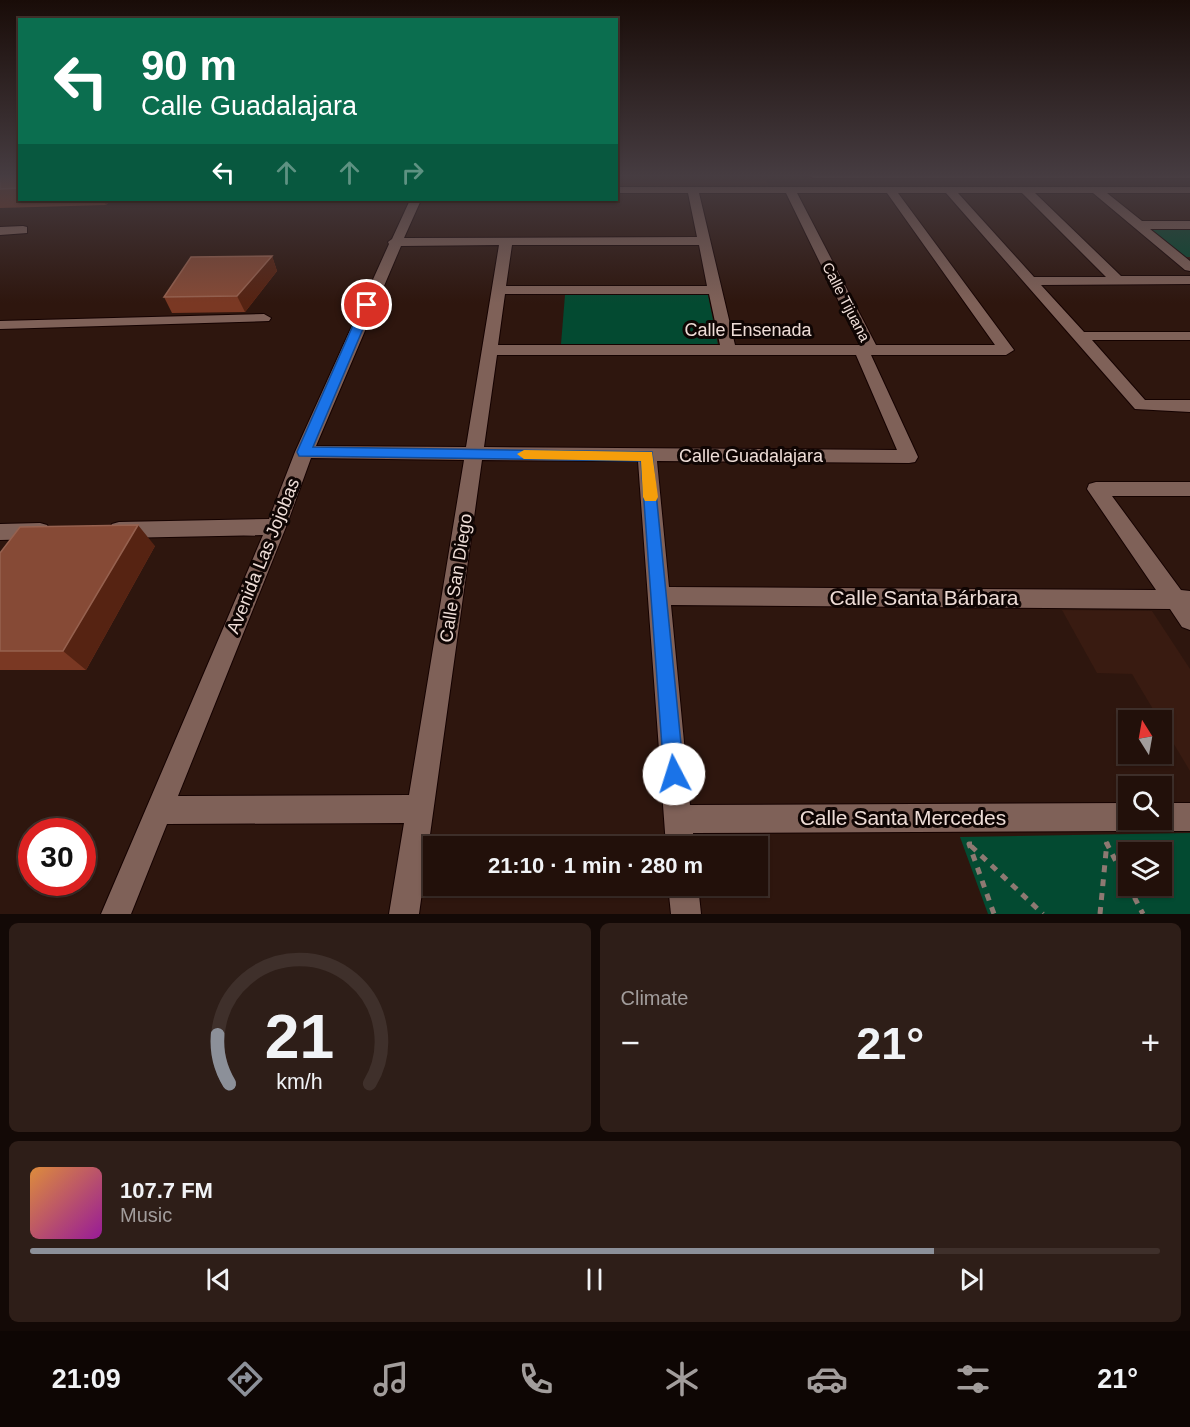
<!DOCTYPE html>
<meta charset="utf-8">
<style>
body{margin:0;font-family:Helvetica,sans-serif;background:#2e1e18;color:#f1f3f6;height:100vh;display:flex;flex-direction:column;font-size:22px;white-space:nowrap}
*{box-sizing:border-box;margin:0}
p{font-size:20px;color:#a29d9c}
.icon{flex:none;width:33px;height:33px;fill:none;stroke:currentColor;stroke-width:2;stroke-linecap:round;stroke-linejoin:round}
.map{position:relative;height:914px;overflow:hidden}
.side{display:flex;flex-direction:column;gap:9px;padding:9px;background:#130906;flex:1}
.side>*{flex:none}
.hud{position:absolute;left:18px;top:18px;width:600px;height:183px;border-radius:0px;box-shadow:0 2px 4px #0004,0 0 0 2px #3f302b;background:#0b6e4f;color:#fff;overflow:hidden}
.needle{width:39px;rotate:349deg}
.tools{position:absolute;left:1118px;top:710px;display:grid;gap:12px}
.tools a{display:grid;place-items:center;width:54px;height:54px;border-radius:0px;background:#22100a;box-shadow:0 2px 4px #0004,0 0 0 2px #3f302b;font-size:30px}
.speed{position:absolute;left:18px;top:818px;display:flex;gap:12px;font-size:30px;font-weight:700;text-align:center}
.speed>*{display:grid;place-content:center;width:78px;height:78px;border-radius:50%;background:#22100a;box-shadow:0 2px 4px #0004,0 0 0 2px #3f302b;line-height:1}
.speed .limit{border:9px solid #d22;background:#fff;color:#111}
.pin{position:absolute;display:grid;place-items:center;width:51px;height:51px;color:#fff;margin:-26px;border:3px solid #fff;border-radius:50%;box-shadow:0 2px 6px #0007}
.me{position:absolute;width:66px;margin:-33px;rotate:355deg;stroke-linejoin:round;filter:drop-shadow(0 0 4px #0008)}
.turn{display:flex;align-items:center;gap:21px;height:126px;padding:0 24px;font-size:27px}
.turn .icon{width:78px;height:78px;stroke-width:2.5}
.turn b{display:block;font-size:42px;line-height:51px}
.lanes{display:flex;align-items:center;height:57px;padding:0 24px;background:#0003;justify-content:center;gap:30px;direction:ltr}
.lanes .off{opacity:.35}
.big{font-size:45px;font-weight:700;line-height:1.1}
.side .card{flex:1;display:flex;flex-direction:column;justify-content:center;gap:9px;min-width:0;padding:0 21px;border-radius:9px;background:#2e1e18}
.side .dial{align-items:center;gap:0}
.dial svg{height:156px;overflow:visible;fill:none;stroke:#3f302b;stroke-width:7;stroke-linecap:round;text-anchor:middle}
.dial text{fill:#f1f3f6;stroke:none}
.song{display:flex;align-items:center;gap:18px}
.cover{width:72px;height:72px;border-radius:9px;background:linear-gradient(135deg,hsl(30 70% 55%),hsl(300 70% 35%))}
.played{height:6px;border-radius:3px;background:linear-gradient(90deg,#8c9099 80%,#3f302b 80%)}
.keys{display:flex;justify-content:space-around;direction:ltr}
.heat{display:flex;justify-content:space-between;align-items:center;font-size:33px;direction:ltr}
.side .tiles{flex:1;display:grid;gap:9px;grid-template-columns:1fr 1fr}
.card:last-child{grid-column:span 2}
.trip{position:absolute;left:423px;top:836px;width:345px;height:60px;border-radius:0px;background:#22100a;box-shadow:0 2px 4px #0004,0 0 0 2px #3f302b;font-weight:700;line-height:60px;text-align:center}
.menu{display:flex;height:96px;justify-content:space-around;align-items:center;background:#0e0604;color:#a29d9c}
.menu .icon{width:42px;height:42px}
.menu .on{color:#8c9099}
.menu b{font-size:27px;color:#f1f3f6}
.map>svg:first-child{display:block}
</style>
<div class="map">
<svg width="1190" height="914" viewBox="0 0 1190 914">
<rect width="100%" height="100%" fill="#2e160e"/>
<g fill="#391b11">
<polygon points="616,175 1190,175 1190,179 766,178 768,185 617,186"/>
<polygon points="1062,610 1152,611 1190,669 1190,771 1132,674 1097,673"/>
</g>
<g fill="#034a31" fill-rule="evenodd">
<polygon points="1148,227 1190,228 1190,257 1182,257"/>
<polygon points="565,295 708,295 718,345 561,344"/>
<path d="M1190 833V914H988L960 837ZM1128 852H1161V885H1128Z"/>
</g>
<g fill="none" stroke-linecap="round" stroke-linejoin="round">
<g stroke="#150200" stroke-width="2">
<g id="minor">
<polygon points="808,175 1190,175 1190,178 813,178"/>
<path d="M616 187H1190V193H1107L1142 221H1190V229H1150L1190 261V271L1185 270 1093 193H1035L1121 276H1190V284L1041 285 1084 332H1190V340H1092L1145 400H1190V412L1135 409 946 193H898L1014 350 1006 355H871L918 457 915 462 909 463 657 461 669 587 1156 590 1087 489 1089 484 1096 482H1190V496H1112L1181 590 1190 591V630L1182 627 1170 609 671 605 690 805 1128 803V819H1141L1138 827 1128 831 693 833 694 846H666L638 461 482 460 419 914H389L404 823 167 824 131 914H101L263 535 119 538 112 536 109 530 112 524 119 522 269 519 295 452 389 244 388 242 392 239 410 200H421L404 238 697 237 688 193H616ZM699 193H786L860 345H735ZM797 193H887L995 345H876ZM958 193H1022L1106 277H1034ZM499 245 466 447 316 446 401 246ZM512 245H699L707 286H506ZM505 294H709L720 345H498ZM497 355H856L897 450 484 447ZM311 458 464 460 409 795 178 796 286 527Z"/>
<polygon points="23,226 27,227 27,233 0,235 0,227"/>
<polygon points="264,314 271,318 269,321 0,329 0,321"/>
<polygon points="40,523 47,525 50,531 47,537 40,539 0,540 0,524"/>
<polygon points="1161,803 1190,803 1190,831 1161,831 1151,827 1148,819 1161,819"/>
<polygon points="668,885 698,885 701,914 671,914"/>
</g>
</g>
<g stroke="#8e7972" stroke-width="5" stroke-dasharray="7 7" stroke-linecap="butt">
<polyline points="1106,842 1128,885"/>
<polyline points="972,844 969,844 994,914"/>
<polyline points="971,846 1043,914"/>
<polyline points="1128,885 1143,914"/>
<polyline points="1100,914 1107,842"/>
</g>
<use href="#minor" fill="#7f6158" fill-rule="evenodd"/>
</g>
<g fill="#7a3823">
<polygon points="0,175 20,175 20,200 111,200 106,205 0,208"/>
<polygon points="272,256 277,271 245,312 172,313 164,297"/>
<polygon points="155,546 86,670 0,670 0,553"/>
</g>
<g fill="#562312">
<polygon points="103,200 111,200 106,205"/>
<polygon points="272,256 277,271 245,312 237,296"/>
<polygon points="138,525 155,546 86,670 63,651"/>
</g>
<g fill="#864a36" stroke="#96614f" stroke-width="1.5">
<polygon points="0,175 20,175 20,188 0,189"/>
<polygon points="272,256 237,296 164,297 191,257"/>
<polygon points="138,525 63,651 0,651 0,553 20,527"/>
</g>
<linearGradient id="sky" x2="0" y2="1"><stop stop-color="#190c08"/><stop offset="0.58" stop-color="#463c41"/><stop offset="1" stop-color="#463c41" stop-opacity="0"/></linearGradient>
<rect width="1190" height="303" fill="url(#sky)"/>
<polygon fill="#1a73e8" stroke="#114b97" stroke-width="1.5" points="367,302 373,305 313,447 652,452 684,774 681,782 674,784 667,782 664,774 641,461 299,456 297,452 362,305"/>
<polygon fill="#f59e0b" points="524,450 652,452 658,497 656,501 645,501 643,497 641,461 524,459 517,454"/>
<g text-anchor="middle" stroke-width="6" stroke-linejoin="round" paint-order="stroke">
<g font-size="15" fill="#eeddd7" stroke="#0f0503">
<text transform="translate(846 302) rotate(63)" y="5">Calle Tijuana</text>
</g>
<g font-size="18" fill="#eeddd7" stroke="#0f0503">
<text x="748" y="336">Calle Ensenada</text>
<text x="751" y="462">Calle Guadalajara</text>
<text transform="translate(263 556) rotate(-68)" y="6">Avenida Las Jojobas</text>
<text transform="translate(456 578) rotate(-81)" y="6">Calle San Diego</text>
</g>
<g font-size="21" fill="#eeddd7" stroke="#0f0503">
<text x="924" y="605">Calle Santa Bárbara</text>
<text x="903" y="825">Calle Santa Mercedes</text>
</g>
</g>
</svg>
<div class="tools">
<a><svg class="needle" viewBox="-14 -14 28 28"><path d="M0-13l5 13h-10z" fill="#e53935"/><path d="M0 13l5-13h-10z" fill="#a29d9c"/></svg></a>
<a><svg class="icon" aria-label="search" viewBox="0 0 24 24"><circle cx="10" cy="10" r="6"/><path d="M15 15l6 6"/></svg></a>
<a><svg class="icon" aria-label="layers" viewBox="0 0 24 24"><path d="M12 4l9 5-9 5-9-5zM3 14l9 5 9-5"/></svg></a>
</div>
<div class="speed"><div class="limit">30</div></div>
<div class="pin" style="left:367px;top:305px;background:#d93025"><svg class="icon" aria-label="arrive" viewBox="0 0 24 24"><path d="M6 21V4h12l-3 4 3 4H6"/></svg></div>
<svg class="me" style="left:674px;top:774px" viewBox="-20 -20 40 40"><circle r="19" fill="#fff"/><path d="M0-13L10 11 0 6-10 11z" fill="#1a73e8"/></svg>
<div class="trip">21:10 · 1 min · 280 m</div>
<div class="hud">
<div class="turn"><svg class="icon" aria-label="left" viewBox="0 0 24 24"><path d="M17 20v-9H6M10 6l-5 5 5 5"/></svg><div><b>90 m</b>Calle Guadalajara</div></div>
<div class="lanes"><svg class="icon" aria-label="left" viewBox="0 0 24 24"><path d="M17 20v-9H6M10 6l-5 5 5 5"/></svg><svg class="icon off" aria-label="ahead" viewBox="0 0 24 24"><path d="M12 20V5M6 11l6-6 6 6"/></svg><svg class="icon off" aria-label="ahead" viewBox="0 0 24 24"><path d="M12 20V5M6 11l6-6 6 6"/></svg><svg class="icon off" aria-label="right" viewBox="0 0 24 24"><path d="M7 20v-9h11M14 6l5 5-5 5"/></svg></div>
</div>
</div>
<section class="side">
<div class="tiles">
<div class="card dial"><svg viewBox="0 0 100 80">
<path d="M14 69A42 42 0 1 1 86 69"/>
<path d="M14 69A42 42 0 0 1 8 44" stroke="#8c9099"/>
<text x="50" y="56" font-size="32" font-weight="700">21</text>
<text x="50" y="72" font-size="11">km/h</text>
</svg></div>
<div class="card"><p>Climate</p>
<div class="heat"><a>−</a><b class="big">21°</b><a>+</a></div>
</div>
<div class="card">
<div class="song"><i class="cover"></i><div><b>107.7 FM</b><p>Music</p></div></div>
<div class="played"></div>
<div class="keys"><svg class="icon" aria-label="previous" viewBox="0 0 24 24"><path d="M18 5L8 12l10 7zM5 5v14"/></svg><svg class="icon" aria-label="pause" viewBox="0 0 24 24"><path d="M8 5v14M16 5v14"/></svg><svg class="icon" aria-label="next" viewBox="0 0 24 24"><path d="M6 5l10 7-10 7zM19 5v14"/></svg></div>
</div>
</div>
</section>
<nav class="menu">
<b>21:09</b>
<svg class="icon on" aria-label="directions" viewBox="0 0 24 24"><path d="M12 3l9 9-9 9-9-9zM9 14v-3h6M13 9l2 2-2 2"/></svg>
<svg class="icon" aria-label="music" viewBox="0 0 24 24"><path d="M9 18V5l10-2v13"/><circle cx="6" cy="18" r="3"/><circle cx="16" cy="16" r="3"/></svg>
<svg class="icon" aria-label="phone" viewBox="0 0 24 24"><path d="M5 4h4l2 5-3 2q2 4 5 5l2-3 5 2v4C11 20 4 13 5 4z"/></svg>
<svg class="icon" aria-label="climate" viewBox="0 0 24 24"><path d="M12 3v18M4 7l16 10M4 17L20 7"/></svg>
<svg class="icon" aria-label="car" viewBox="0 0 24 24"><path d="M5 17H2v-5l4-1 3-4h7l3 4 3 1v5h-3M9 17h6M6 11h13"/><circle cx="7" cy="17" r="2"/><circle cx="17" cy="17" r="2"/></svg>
<svg class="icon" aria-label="filters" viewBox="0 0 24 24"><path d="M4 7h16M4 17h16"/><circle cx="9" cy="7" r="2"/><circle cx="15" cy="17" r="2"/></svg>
<b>21°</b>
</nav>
